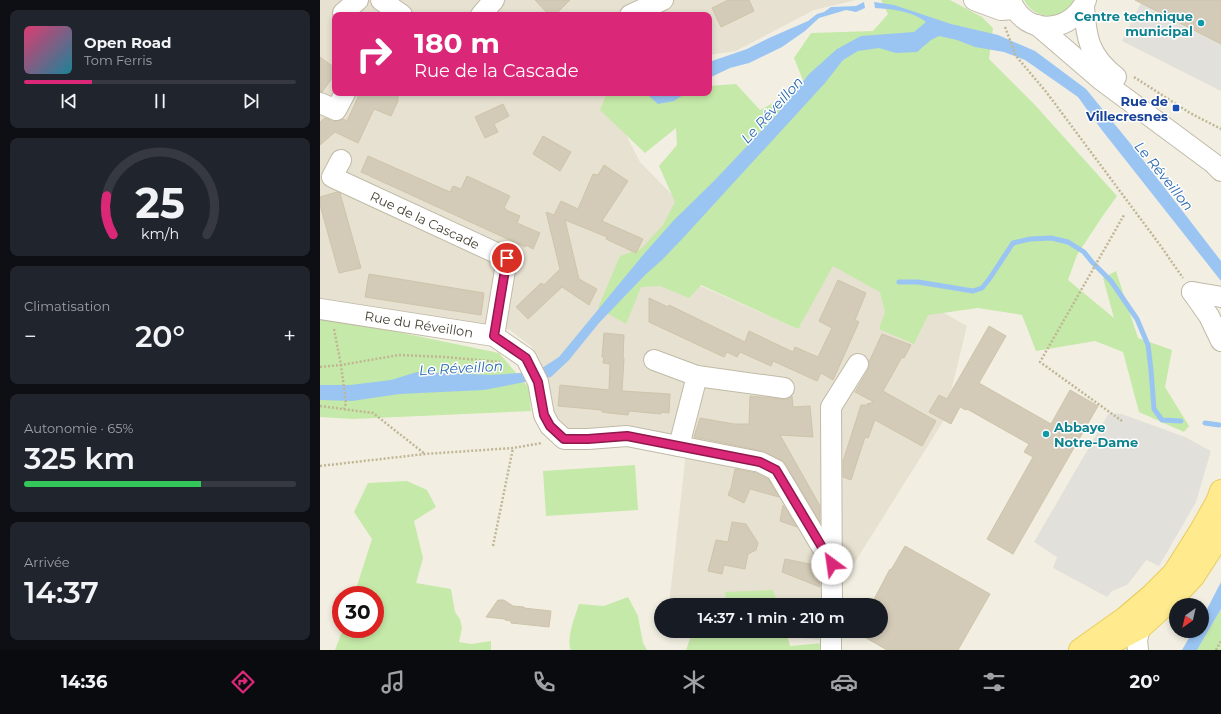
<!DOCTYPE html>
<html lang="fr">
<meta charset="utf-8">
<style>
body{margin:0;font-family:Montserrat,sans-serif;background:#20242c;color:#f1f3f6;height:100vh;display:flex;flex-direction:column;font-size:15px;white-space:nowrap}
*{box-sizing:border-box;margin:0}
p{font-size:13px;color:#9ea1a6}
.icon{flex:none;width:22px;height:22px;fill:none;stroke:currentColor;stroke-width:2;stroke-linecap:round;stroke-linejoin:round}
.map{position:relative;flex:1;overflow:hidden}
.details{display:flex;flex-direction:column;gap:10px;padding:10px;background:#0d0f14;width:320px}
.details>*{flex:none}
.top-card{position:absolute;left:12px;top:12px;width:380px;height:84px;border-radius:8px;box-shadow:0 2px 6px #0003;background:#db2777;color:#fff;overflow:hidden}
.needle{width:26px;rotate:214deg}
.fabs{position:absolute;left:849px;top:598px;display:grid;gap:8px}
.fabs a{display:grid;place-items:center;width:40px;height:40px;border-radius:50%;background:#171b24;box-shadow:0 2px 6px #0003;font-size:20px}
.speed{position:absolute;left:12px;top:586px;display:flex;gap:8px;font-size:20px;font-weight:700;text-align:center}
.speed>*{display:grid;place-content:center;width:52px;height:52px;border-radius:50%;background:#171b24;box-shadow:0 2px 6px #0003;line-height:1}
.speed .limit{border:6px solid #d22;background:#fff;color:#111}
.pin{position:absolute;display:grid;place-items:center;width:34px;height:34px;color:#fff;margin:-17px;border:2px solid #fff;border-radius:50%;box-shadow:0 1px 4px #0007}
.me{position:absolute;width:44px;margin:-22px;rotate:329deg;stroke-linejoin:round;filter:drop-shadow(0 0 3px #0008)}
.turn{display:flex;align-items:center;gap:14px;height:84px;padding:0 16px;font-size:18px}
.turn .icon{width:52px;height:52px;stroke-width:2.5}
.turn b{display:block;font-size:28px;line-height:34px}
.big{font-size:30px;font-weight:600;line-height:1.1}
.details .widget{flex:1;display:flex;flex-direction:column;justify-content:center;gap:6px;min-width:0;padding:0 14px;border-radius:8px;background:#20242c}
.details .dial{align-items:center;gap:0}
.dial svg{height:104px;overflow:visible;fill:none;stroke:#363941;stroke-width:7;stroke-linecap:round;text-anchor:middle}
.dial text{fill:#f1f3f6;stroke:none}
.song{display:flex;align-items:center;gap:12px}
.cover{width:48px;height:48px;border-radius:6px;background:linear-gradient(135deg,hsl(340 70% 55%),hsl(190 70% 35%))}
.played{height:4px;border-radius:2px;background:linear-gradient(90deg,#db2777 25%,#363941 25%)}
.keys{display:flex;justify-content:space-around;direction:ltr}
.heat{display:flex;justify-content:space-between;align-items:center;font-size:22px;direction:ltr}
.charge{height:6px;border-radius:3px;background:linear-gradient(90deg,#34c759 65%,#363941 0)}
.trip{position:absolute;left:334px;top:598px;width:234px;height:40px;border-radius:20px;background:#171b24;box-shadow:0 2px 6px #0003;font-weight:600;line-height:40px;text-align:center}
.tabs{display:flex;height:64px;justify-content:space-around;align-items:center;background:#090b0e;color:#9ea1a6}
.tabs .icon{width:28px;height:28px}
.tabs .current{color:#db2777}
.tabs b{font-size:18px;color:#f1f3f6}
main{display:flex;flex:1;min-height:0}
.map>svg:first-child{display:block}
</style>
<main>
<section class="details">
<div class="widget">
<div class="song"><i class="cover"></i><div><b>Open Road</b><p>Tom Ferris</p></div></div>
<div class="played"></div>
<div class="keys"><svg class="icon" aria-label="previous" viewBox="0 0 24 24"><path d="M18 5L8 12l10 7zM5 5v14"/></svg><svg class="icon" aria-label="pause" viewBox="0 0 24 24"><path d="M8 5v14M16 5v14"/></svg><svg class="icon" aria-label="next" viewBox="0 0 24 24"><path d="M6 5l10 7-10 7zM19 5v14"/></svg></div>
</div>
<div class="widget dial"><svg viewBox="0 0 100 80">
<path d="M14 69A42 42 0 1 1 86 69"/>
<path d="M14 69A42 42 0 0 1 9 39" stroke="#db2777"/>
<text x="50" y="56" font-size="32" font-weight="700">25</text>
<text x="50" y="72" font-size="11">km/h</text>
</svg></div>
<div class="widget"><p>Climatisation</p>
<div class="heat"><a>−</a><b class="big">20°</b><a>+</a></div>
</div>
<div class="widget"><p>Autonomie · 65%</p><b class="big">325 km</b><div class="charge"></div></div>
<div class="widget"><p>Arrivée</p><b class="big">14:37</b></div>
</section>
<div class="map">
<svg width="901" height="650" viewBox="0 0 901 650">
<rect width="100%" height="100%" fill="#f2efe2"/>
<g fill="#e6e1d0">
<polygon points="0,0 536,0 494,10 416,51 389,55 389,15 15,15 15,93 308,93 290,104 320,162 364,207 317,258 478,329 518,253 647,326 624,420 508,605 349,605 367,443 251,432 233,416 213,348 190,330 0,300"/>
<polygon points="428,631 501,631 499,640 444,634"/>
</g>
<g fill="#c5e9a8">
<polygon points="561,0 630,0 662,17 673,28 669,59 714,104 797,196 782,217 757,255 748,280 794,318 783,278 796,271 818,338 852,350 845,387 869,426 864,432 819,412 803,352 775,341 716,351 702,315 658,308 608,315 594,344 559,329 565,312 560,292 513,266 478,329 381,285 369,298 340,286 321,287 306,324 278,308 300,256 321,249 343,225 355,202 339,166 357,145 356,128 325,153 280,110 287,93 389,93 389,86 416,84 440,110 485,85 474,58 491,33 553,31 568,14"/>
<path d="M704 0H755C742 20 716 22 704 0Z"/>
<polygon points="0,319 44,325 179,353 209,388 211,411 33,419 0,417"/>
<polygon points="315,465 318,510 226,516 223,471"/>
<polygon points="87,481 107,490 116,507 94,521 103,558 96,583 131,589 135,612 140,619 142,628 139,642 151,644 171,641 171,650 15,650 23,629 55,629 55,595 34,595 52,539 34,512 48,483"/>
<polygon points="453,590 458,605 407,605 405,592"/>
<path d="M308 597 318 616 323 643 327 650H251C246 638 255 617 259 604L284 606Z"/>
<polygon points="901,609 901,650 877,650"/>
<polygon points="410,631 466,631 470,646 504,643 504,650 366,650 371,636 410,634"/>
</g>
<g fill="#e2e0db">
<polygon points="821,3 901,44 901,91 802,41"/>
<polygon points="789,413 802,414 865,437 891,451 876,502 839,566 826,560 815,575 807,585 792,591 787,597 733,568 737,557 714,542"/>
</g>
<g fill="#9ac5f3">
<polygon points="544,2 545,8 536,12 526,10 499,18 485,31 462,47 429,63 410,68 389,78 389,61 392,61 427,49 449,38 488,21 497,14 504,12 511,7 536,6"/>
<path d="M554 2 574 5 631 24 678 35 715 51 766 89 810 143 901 261V281L781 129 758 97 705 60 684 52 655 47 637 40 619 36 611 40 597 52 576 53 559 48 538 51 523 60 505 83 363 238 342 260 325 275 279 323 249 360 231 377 164 390 79 394 32 401 0 400V385H30L71 380 97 372 172 375 200 373 222 368 239 357 323 255 354 220 395 180 458 113 489 74 517 49 541 36 594 32 606 22C592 11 572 9 555 8Z"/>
<polygon points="328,93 366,93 354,101 338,104 330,97"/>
<polygon points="901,582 901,609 877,650 862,650 873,631 882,631 882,616 886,611"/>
</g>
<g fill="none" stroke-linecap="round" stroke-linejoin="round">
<g stroke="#9ac5f3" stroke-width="5">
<polyline points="579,282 598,282 653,291 662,288 670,278 693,243 710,239 731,238 748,242 764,252 772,262 791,281 817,319 828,345 831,370 834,409 842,420 861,421"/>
<polyline points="885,423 899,425"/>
</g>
</g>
<g fill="#d3cbb7" stroke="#cfc4aa">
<polygon points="215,0 250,0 235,15 229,15"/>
<polygon points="408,0 429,0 434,11 401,27 392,8"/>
<polygon points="815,0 901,0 901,44"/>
<polygon points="0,57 15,68 15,74 2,92 0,92"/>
<polygon points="40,93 73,93 78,96 78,101 71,116 54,109 38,143 15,132 0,145 0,122 5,118 12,121 17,121 23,119 27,121"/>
<polygon points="183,104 189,116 174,124 178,132 165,138 155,117"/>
<polygon points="223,136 251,152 240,171 213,154"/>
<polygon points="48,156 130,192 133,186 141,189 147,176 190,196 184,208 186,209 186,210 200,216 197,223 220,233 213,249 206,245 205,247 41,172"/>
<polygon points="284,165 308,181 282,221 323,239 316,253 286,239 287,237 245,220 259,279 277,289 269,305 242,287 208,319 196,307 221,283 224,285 240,269 226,212 234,215 241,201 258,209 273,174 278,175"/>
<polygon points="17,192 20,193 41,268 19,273 0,205 0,197"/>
<polygon points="49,274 164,293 161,315 45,297"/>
<polygon points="518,280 546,293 535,320 539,322 513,380 501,373 497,381 453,361 451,366 420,352 417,357 407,352 404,357 329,322 329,298 348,307 349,305 425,342 429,331 473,352 475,347 498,357 512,328 499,321"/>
<polygon points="669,326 686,336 659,383 731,424 750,390 778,406 693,554 667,539 713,457 704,452 709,444 647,409 646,410 640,407 631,424 609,412 619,395 627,399"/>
<polygon points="284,333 304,335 303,358 304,358 302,391 350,394 349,413 341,412 341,414 309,411 308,415 289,413 282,412 282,410 238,406 240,385 289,390 290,364 283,363 284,357 282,357"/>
<polygon points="562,334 591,345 584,358 582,357 563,391 616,421 602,446 555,420 548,438 545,437 531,480 523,477 523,461 541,405 549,405 547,404 554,402 535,392 548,370 549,365 549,362"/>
<polygon points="430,396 462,399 468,399 472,396 473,407 490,406 493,437 460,435 500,506 500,522 466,464 461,460 442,451 374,437 380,418 414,424 429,424"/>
<polygon points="415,469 436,473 448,479 459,497 430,489 424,503 408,495 411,488"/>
<polygon points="463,505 477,527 460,521"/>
<polygon points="412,522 426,524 438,543 436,550 428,554 425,569 404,565 402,574 388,571 396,540 408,542"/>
<polygon points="585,546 670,594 638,650 567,650 534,631 561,631 561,605 551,605 570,569 571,570"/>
<polygon points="465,559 500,566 500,587 462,572"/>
<polygon points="178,600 184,600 193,606 204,607 204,608 231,611 229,627 191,623 191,621 185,620 185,619 166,617"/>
</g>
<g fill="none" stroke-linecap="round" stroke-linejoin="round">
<g stroke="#c0baa7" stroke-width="22">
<g id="minor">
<polyline points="61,0 82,15"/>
<polyline points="654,0 681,10 695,9"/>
<path d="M691 0C692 3 693 6 695 9 713 37 754 30 766 0"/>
<path d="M764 6C766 38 769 56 796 77"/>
<polyline points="25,15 23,13 38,0"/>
<polyline points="161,15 174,0"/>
<polyline points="310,15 343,0"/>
<polyline points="717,25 781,80 893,163 901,171"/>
<polyline points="0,103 16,110 25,93"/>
<polyline points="21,160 12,177 187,258 174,336"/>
<polyline points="872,292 889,316 901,341"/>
<polyline points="872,292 901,297"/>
<polyline points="0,309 174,336 206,358 218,382 224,415 230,426 244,439 268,439 307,436 440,462 456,470 512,564"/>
<polyline points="334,360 377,376"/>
<polyline points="359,446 377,376 464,388"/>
<polyline points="512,605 511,407 538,364"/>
<polyline points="511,650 511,631"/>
<polyline points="818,650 817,640 820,628"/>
</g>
</g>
<g stroke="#e8cc5a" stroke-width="24">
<g id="major">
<polyline points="779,649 820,628 854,597 873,577 893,546 901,529"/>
<polyline points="760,650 805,618 832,595 854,573 880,532 897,502 901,491"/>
</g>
</g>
<g stroke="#c0b595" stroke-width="2.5" stroke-dasharray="2 2" stroke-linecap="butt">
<polyline points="685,27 696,56 727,93 840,245 863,278"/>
<polyline points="814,77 870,113 901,129"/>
<polyline points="14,329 21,365 26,403 24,409"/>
<polyline points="0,367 21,365 79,355 125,357 180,362"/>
<polyline points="0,406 53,413 105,454"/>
<polyline points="802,421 720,362 804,215"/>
<polyline points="0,466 105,454 193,448 222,443"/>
<polyline points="173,546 193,448"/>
<polyline points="896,650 901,641"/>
</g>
<use href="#minor" stroke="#fff" stroke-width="20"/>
<use href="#major" stroke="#ffeb8e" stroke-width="22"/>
</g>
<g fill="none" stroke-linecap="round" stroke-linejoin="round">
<g stroke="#8e194d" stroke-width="10">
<polyline id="route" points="187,258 174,336 206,358 218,382 224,415 230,426 244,439 268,439 307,436 440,462 456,470 512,564"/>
</g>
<use href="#route" stroke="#db2777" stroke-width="7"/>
</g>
<g fill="#0f9aa8" stroke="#fff" stroke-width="1.5">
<circle cx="881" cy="23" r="4"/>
<circle cx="726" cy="434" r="4"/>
</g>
<rect fill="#1a4fb4" stroke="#fff" stroke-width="1.5" x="852" y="104" width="8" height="8" rx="2"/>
<g text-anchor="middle" stroke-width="3" stroke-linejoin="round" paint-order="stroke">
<g font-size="13" font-weight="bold" fill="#0d838f" stroke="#fff" text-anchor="end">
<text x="873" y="21">Centre technique<tspan x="873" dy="15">municipal</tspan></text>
<text x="734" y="432" text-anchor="start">Abbaye<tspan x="734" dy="15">Notre-Dame</tspan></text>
</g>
<g font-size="13" font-weight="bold" fill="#164399" stroke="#fff" text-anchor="end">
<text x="848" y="106">Rue de<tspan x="848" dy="15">Villecresnes</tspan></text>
</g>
<g font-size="13" fill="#433e32" stroke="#fff">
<text transform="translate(105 220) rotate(25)" y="5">Rue de la Cascade</text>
<text transform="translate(99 324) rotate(9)" y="5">Rue du Réveillon</text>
</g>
<g font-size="14" font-style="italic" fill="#2869b2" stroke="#fff">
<text transform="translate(452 110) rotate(-48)" y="5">Le Réveillon</text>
<text transform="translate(844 176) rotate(51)" y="5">Le Réveillon</text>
<text transform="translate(141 368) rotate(-3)" y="5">Le Réveillon</text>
</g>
</g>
</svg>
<div class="fabs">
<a><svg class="needle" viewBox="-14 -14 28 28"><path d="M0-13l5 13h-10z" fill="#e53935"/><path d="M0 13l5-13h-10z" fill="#9ea1a6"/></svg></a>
</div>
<div class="speed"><div class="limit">30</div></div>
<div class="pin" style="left:187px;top:258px;background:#d93025"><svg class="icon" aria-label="arrive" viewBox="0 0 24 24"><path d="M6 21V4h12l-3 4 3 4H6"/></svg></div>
<svg class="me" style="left:512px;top:564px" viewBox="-20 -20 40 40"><circle r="19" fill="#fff"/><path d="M0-13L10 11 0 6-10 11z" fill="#db2777"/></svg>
<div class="trip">14:37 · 1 min · 210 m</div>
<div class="top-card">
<div class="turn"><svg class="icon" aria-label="right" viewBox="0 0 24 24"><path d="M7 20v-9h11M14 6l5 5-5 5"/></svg><div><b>180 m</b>Rue de la Cascade</div></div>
</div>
</div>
</main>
<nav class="tabs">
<b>14:36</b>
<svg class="icon current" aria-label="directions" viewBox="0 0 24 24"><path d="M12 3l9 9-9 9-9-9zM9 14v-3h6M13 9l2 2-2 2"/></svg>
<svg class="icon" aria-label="music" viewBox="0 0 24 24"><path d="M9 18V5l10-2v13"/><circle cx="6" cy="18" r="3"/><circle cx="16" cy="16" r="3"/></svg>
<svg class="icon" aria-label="phone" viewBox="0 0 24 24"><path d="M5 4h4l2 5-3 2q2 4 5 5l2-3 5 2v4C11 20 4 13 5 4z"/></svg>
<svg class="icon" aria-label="climate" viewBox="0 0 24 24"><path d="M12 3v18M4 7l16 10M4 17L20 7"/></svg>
<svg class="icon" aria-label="car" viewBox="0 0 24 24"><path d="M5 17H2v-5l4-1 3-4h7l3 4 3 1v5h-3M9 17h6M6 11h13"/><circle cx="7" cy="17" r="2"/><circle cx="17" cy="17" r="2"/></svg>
<svg class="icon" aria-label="filters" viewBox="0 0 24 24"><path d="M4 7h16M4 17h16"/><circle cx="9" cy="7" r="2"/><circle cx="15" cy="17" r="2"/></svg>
<b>20°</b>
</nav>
